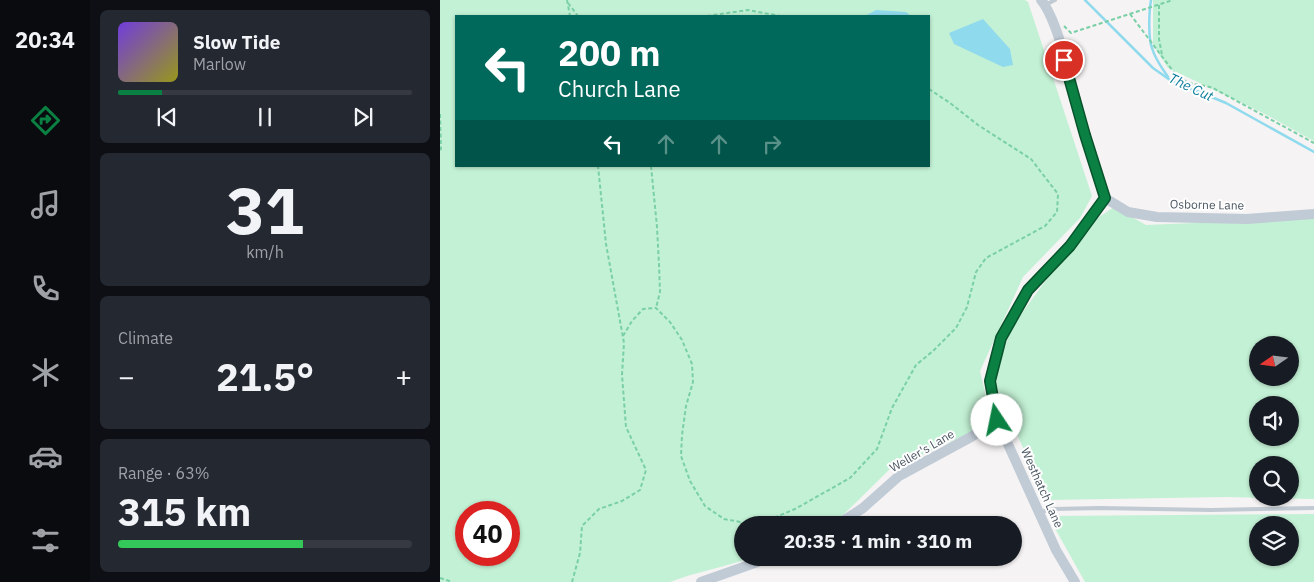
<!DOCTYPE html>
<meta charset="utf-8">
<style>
body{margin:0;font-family:"IBM Plex Sans",sans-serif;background:#242831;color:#f1f3f6;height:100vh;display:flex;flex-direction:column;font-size:19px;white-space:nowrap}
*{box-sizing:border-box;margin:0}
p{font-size:16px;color:#9ea1a6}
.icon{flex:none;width:28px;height:28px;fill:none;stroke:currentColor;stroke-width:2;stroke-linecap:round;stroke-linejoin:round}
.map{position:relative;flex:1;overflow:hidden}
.panel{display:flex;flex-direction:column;gap:10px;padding:10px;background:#0d0f14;width:350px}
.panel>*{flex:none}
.top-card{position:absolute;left:15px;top:15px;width:475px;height:152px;border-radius:0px;box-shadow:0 1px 4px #0004;background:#00695c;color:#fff;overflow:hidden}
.needle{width:32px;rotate:256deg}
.controls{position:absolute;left:809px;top:336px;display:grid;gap:10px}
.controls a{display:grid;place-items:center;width:50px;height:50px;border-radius:50%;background:#171b24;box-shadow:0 1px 4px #0004;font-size:25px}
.speed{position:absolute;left:15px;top:501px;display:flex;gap:10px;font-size:25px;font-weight:700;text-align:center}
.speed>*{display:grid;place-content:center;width:65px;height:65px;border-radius:50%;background:#171b24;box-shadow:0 1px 4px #0004;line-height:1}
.speed .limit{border:8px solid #d22;background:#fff;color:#111}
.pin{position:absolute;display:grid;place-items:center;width:42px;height:42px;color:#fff;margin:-21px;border:2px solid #fff;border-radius:50%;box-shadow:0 1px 5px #0007}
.me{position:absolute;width:55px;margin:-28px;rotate:349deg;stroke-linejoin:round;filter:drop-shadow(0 0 4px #0008)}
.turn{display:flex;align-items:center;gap:18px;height:105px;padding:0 20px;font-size:22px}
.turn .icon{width:65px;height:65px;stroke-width:2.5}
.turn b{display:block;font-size:35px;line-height:42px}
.lanes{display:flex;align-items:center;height:48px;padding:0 20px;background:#0003;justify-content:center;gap:25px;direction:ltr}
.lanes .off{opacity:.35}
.big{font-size:38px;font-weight:800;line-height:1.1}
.panel .card{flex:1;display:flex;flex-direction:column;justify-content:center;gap:8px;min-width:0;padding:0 18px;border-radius:8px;background:#242831}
.panel .dial{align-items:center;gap:0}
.dial b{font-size:65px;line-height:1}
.song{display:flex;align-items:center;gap:15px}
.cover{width:60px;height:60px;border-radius:8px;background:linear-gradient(135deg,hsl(260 70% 55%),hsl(60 70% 35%))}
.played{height:5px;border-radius:2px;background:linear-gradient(90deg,#0b8043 15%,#363941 15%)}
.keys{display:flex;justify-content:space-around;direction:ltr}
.heat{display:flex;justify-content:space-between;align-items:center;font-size:28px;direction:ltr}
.charge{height:8px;border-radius:4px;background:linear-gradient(90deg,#34c759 63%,#363941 0)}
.trip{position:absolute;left:294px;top:516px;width:288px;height:50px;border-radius:25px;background:#171b24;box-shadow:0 1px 4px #0004;font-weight:800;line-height:50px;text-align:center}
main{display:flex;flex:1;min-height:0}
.tabs{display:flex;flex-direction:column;width:90px;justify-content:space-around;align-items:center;background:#090b0e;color:#9ea1a6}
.tabs .icon{width:35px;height:35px}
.tabs .active{color:#0b8043}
.tabs b{font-size:22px;color:#f1f3f6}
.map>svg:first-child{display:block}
</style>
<main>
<nav class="tabs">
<b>20:34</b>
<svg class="icon active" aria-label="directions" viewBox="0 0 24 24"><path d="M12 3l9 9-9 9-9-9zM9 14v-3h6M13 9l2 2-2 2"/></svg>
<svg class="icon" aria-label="music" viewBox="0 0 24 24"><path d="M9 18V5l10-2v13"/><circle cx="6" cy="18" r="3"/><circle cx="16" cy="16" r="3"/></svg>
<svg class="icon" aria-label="phone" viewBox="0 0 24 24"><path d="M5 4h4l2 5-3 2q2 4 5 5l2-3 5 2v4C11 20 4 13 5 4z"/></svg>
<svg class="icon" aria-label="climate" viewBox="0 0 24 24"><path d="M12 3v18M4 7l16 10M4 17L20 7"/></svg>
<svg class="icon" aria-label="car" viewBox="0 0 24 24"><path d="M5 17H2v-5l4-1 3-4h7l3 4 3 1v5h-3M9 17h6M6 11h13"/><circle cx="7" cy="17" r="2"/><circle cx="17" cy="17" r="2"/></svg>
<svg class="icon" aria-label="filters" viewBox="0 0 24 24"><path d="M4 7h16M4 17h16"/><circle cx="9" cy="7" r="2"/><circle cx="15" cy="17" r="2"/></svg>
</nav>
<section class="panel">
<div class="card">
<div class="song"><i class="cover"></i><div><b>Slow Tide</b><p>Marlow</p></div></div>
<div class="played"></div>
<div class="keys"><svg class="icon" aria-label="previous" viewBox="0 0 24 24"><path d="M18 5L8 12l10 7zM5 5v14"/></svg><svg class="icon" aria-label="pause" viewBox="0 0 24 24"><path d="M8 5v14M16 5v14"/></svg><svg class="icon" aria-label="next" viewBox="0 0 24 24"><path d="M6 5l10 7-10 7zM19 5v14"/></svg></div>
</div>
<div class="card dial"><b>31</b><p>km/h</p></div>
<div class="card"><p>Climate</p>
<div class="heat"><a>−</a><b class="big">21.5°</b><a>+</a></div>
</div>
<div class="card"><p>Range · 63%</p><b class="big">315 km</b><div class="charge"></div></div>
</section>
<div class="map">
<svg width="874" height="582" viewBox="0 0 874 582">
<rect width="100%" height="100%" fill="#f5f3f3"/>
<g fill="#c3f1d5" fill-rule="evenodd">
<path d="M0 0H585L588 2 652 196 640 218 583 277 540 371 550 414 546 426 450 469 400 518 389 525H302V558H310C284 567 256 572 230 582H0ZM16 16H489V166H16ZM26 512H69V555H26Z"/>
<polygon points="713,0 874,0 874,141 823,113 728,68 713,45"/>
<path d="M674 207 706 225 874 218V499L785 497 607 500 580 441 554 381 571 328 609 276 656 219ZM818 345H850V378H818ZM818 405H850V438H818ZM818 465H850V498H818Z"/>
<path d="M874 514V582H645L608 516ZM818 525H850V558H818Z"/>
</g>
<g fill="#90daee">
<polygon points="436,10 466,12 471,16 425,16"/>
<polygon points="543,19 570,49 573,65 563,67 514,44 509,33"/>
</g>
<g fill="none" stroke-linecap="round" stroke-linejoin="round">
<g stroke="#90daee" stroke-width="2.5">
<polyline points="645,0 713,68 730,80 786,103 874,152"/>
<path d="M711 0C709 12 708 37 712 48 715 59 722 68 728 77"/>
</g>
<g stroke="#7ad0a6" stroke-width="2" stroke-dasharray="4 2.5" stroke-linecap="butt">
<polyline points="127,0 130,16"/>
<polyline points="128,3 138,16"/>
<polyline points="719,5 719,39 722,55"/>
<path d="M690 14 736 75C752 87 756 83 773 88L874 143"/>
<polyline points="200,16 214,16"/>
<polyline points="267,16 308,10 340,16"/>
<polyline points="624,26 631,33 733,0"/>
<polyline points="0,114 1,149 0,150"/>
<polyline points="211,166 217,227 219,265 220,292 216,308"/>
<polyline points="183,336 192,321 203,309 216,308 230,322 242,340 252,364 253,382 246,406 242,435 241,456 250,481 265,506 284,519 311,524 331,519 355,509 410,478 437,449 452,408 476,365 493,351 516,328 527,307 536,272 546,258 605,226 617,212 618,194 591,159 538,125 510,103 489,89"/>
<polyline points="0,578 12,582"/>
<polyline points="132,582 140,553 142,526 159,509 182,501 200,490 206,470 186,427 182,375 184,343 166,244 158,166"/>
</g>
<g stroke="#c1cad2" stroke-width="4">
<polyline points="605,5 615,0"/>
<polyline points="600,512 613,509 660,508 771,510 874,508"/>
</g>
<g stroke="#c1cbd6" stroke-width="10">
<path d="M601 0C619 21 633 91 641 120 648 146 656 172 665 198"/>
<polyline points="665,198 688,212 717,217 807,219 874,214"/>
<polyline points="397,525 423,508 459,476 531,437 557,420"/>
<polyline points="261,582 329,558"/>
<polyline points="635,582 616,550 557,420 550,381 561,337 588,290 630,246 665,198"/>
</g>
</g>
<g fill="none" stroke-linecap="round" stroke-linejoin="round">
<g stroke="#07532c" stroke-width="12">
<polyline id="route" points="557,420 550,381 561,338 588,290 630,246 665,198 645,135 624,60"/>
</g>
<use href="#route" stroke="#0b8043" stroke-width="9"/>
</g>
<g text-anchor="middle" stroke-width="4" stroke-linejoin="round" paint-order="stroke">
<g font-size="12" fill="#4a5661" stroke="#fff">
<text transform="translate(767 205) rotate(1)" y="4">Osborne Lane</text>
<text transform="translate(482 451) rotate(-30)" y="4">Weller's Lane</text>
<text transform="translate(602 488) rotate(66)" y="4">Westhatch Lane</text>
</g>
<g font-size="14" font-style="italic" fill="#0c7c9b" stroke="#fff">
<text transform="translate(751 87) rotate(25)" y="5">The Cut</text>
</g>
</g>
</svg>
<div class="controls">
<a><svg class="needle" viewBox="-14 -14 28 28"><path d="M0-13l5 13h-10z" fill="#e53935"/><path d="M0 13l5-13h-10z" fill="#9ea1a6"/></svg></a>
<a><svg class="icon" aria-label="sound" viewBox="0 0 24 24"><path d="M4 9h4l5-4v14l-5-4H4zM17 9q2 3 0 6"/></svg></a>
<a><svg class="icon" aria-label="search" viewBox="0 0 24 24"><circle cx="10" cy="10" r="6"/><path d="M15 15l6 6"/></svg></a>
<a><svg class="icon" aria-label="layers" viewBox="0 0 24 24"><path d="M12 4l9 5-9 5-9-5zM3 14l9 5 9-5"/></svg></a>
</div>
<div class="speed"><div class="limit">40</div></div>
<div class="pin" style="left:624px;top:60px;background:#d93025"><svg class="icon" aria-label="arrive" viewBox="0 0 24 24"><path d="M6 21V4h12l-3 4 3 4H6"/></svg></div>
<svg class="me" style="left:557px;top:420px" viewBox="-20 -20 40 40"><circle r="19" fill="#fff"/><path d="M0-13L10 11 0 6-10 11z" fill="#0b8043"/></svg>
<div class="trip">20:35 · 1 min · 310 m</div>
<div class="top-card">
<div class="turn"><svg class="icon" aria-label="left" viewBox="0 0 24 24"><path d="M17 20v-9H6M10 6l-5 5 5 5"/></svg><div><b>200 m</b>Church Lane</div></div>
<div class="lanes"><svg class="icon" aria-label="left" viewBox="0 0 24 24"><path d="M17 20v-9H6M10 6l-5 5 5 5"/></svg><svg class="icon off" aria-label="ahead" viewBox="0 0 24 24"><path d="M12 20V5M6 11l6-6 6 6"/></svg><svg class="icon off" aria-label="ahead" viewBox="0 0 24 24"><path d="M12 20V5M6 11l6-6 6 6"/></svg><svg class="icon off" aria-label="right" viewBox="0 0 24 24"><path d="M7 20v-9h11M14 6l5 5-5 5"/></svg></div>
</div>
</div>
</main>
